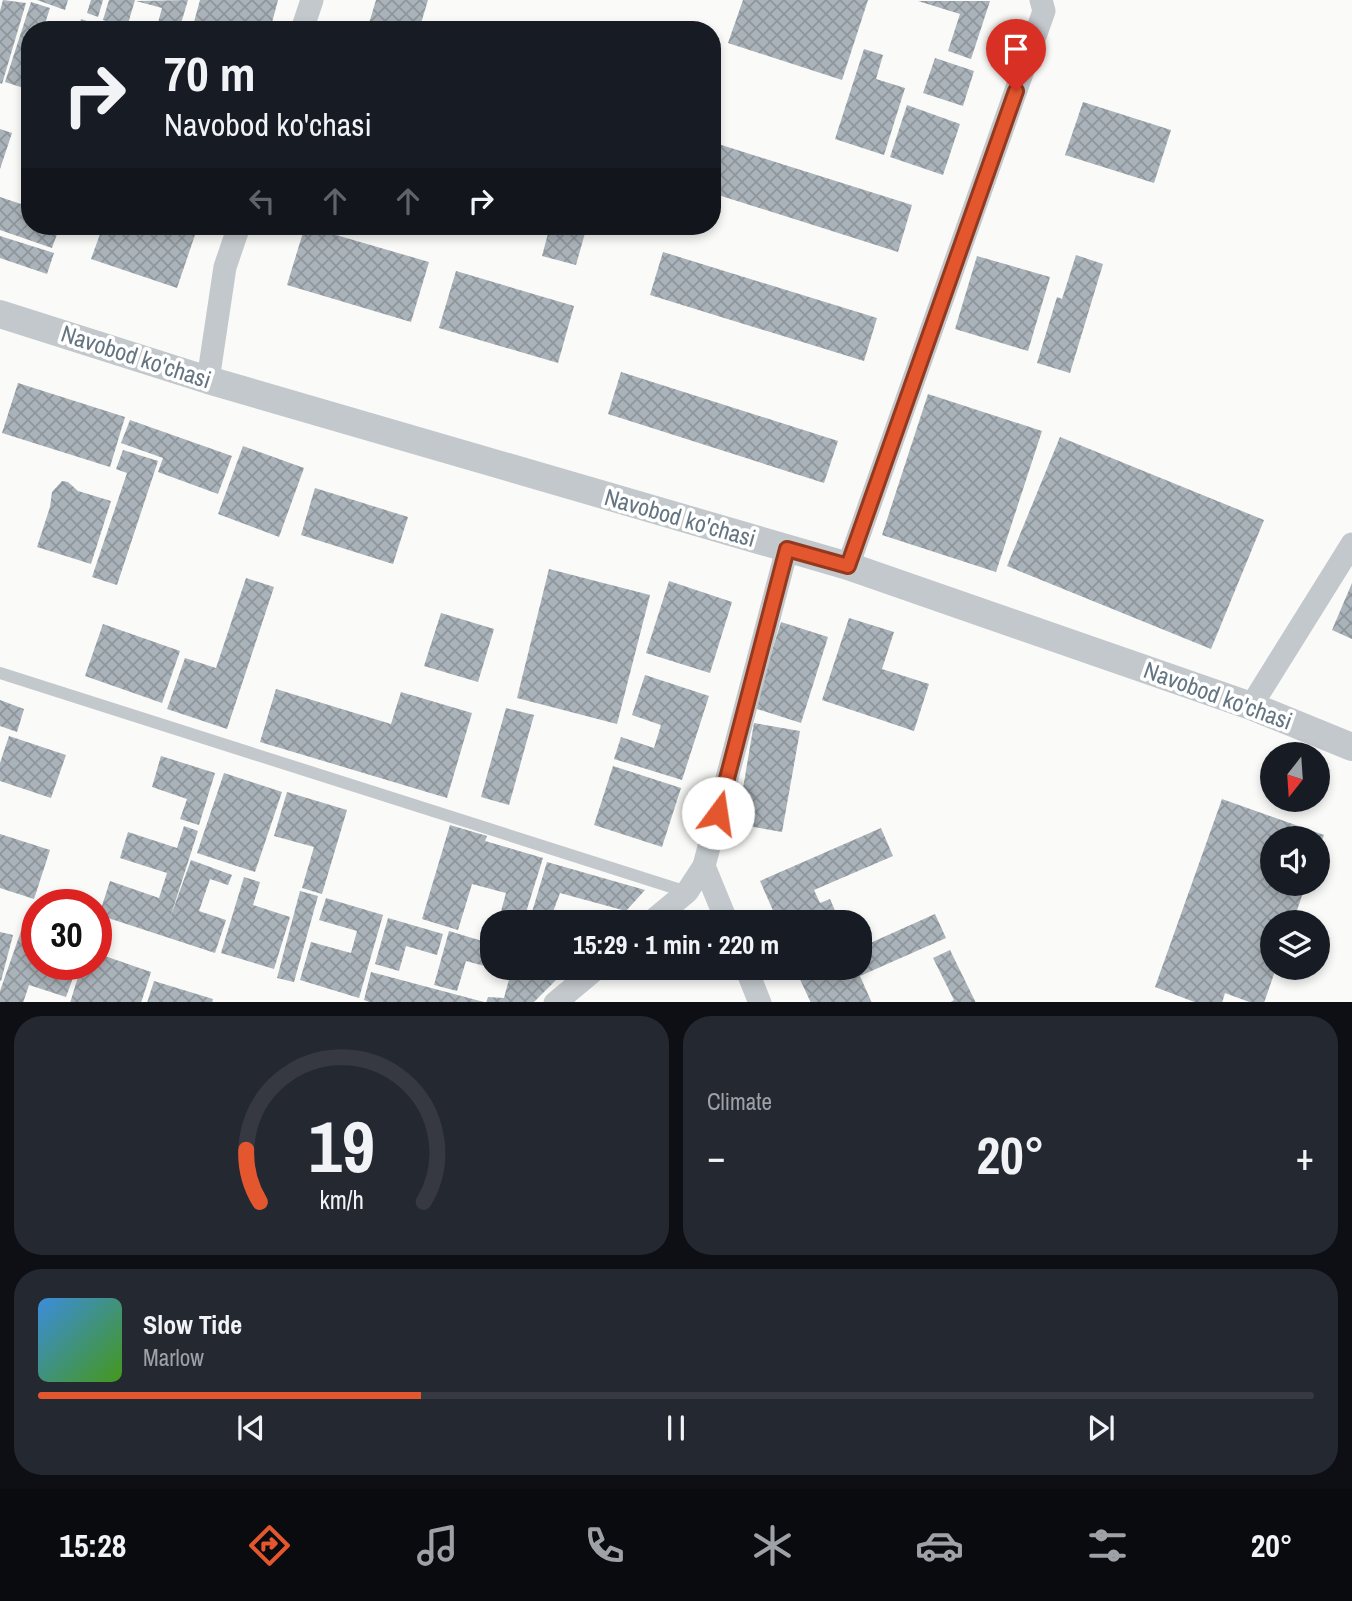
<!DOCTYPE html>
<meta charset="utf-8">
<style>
body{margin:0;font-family:"Archivo Narrow",sans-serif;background:#242831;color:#f1f3f6;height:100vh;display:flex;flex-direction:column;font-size:26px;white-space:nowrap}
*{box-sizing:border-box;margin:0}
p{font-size:23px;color:#9ea1a6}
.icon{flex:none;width:38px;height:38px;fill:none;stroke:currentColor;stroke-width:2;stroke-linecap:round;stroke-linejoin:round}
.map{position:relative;height:1002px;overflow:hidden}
.details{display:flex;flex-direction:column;gap:14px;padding:14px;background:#0d0f14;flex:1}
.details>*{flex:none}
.banner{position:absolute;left:21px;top:21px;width:700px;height:214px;border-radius:28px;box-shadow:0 4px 10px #0003;background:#171b24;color:#f1f3f6;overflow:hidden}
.needle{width:46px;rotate:197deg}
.buttons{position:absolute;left:1260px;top:742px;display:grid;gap:14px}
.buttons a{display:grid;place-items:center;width:70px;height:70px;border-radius:50%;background:#171b24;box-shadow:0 4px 10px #0003;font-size:35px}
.speed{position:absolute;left:21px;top:889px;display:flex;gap:14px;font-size:35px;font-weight:700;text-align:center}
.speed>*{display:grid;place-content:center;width:91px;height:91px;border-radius:50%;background:#171b24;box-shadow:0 4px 10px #0003;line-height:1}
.speed .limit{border:10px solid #d22;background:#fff;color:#111}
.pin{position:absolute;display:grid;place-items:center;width:60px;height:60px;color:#fff;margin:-72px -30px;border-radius:50% 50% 50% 0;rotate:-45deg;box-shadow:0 0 7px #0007}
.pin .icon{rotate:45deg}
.me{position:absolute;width:77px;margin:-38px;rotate:14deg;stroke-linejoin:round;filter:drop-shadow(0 0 5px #0008)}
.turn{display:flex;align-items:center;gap:24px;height:147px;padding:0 28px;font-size:32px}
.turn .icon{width:91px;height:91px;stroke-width:2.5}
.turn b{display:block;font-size:49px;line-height:60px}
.lanes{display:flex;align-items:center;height:66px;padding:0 28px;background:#0003;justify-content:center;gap:35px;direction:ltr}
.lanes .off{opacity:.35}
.big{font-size:52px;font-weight:700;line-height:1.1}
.details .card{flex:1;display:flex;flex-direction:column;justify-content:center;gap:10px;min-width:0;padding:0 24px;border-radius:28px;background:#242831}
.details .dial{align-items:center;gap:0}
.dial svg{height:182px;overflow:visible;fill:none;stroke:#363941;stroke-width:7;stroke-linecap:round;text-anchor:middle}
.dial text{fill:#f1f3f6;stroke:none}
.song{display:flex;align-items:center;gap:21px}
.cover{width:84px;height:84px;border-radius:10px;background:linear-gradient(135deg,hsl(210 70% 55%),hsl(100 70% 35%))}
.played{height:7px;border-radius:4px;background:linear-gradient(90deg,#e4572e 30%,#363941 30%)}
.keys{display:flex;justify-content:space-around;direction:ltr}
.heat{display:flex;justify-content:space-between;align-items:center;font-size:38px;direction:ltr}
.details .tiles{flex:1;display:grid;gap:14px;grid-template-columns:1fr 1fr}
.card:last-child{grid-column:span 2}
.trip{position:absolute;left:480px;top:910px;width:392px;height:70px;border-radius:28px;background:#171b24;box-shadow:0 4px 10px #0003;font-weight:700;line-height:70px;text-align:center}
.dock{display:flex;height:112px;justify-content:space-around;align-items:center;background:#090b0e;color:#9ea1a6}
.dock .icon{width:49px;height:49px}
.dock .on{color:#e4572e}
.dock b{font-size:32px;color:#f1f3f6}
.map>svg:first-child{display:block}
</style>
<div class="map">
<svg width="1352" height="1003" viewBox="0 0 1352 1003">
<defs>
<pattern id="building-cross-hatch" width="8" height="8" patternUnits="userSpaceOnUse" patternTransform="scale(1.75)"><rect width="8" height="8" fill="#aab3b9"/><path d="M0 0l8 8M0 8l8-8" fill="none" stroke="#8e969c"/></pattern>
</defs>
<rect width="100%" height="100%" fill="#fafaf8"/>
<g fill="url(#building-cross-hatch)">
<polygon points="3,0 26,3 2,84 0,83 0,11"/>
<polygon points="37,0 68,0 65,10"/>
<polygon points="91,0 103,0 98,17 87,13"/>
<polygon points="109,0 135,0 127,27 103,20"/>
<polygon points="188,0 179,30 156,30 162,8 136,1"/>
<polygon points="200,0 278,0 270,30 221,30 194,22"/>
<polygon points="376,0 428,0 419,30 367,30"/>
<polygon points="743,0 868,0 842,80 728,43"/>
<polygon points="918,1 990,1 971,59 948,51 960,14"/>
<polygon points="31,2 50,8 43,30 30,30 30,90 5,82"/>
<polygon points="81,19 99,25 97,30 78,30"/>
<polygon points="864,49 883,55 876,79 905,88 884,155 835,139"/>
<polygon points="935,58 974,71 963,106 923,93"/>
<polygon points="1083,102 1171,130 1154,183 1065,155"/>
<polygon points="907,105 960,124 943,175 890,157"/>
<polygon points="0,129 12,133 0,169"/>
<polygon points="712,142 912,205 898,252 712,193"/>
<polygon points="0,197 30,207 30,226 60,226 52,248 0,230"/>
<polygon points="103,226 198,226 177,288 91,259"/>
<polygon points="305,226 429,262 411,322 287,285"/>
<polygon points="550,226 587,226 576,265 542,256"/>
<polygon points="0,236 54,253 47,274 0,258"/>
<polygon points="663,252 877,318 864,361 650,295"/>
<polygon points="1076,255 1103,264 1070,373 1037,363 1057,297 1062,299"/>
<polygon points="977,256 1050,277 1028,351 955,329"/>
<polygon points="456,271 574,306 558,363 439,328"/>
<polygon points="621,372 838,441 824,483 608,414"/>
<polygon points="18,383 125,417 110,467 2,433"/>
<polygon points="928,394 1042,431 996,572 882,535"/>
<polygon points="130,420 232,456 218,494 158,472 163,458 121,443"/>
<polygon points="1060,437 1264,520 1211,649 1007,566"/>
<polygon points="243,446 304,468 279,537 218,514"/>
<polygon points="123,450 158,461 117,585 92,577 127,473 116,469"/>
<polygon points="62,481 68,482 78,491 111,501 91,564 37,547 50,507 52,492"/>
<polygon points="315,488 408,517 393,564 301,535"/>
<polygon points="549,569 650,595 617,724 517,698"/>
<polygon points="246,578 274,587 227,729 167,709 185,658 216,668"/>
<polygon points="669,581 732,602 710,673 646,653"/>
<polygon points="1352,583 1352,639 1332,630"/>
<polygon points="441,613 494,629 478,682 424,666"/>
<polygon points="849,618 894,632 882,669 929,684 914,731 822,700"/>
<polygon points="781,622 828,637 801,723 754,708"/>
<polygon points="103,624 180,651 162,703 85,676"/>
<polygon points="645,675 709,696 682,780 614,759 621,737 654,748 661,725 632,715"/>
<polygon points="276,689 391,724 401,692 472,713 447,798 260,742"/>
<polygon points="0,700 24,709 17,732 0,726"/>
<polygon points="506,708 534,715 509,805 481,797"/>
<polygon points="754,723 800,731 782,832 737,824"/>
<polygon points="9,736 66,755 51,798 0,781 0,763"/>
<polygon points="161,756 215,773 199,825 180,819 187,799 152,787"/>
<polygon points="613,766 681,788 662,847 594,825"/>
<polygon points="224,773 282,792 255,872 197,853"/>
<polygon points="287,792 347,810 322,894 302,888 314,847 274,836"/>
<polygon points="1222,799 1324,835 1318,851 1318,838 1272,838 1272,884 1306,884 1293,922 1272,922 1272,968 1276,968 1264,1003 1252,1003 1225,993 1222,1003 1197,1003 1155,987"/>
<polygon points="450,825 487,836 485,841 543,858 523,922 498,922 506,893 472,884 458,930 422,919"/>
<polygon points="184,826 198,831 170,918 191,860 232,875 228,885 210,879 199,911 226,920 215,953 99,915 110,881 159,898 167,873 120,858 128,832 177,848"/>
<polygon points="881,828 893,856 814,890 820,903 830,899 840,922 778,922 760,881"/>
<polygon points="0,834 50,850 34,899 0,888"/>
<polygon points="547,862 645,890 626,911 560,893 550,920 556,922 529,922"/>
<polygon points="244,877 260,882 253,905 290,917 274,969 221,953"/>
<polygon points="300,891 318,896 294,982 277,978"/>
<polygon points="326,898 383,915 359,998 300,980 311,942 351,953 357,931 319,920"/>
<polygon points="935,914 946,938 860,976 872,1003 811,1003 798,975 814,968 859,968 859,948"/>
<polygon points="388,918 443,934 437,955 406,946 399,971 375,964"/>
<polygon points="21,931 37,937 37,964 78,964 66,997 29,985 23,1003 0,1003 0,991"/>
<polygon points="449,931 492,944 492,968 466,961 457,991 434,985"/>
<polygon points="0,932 13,935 1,981 0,980"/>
<polygon points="950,950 976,1003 949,1003 954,1000 933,958"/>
<polygon points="96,953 151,972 141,1003 70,1003 82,964 96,964"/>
<polygon points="506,968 560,968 566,970 533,1003 486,1003 488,997 504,998 511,972 506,970"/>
<polygon points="371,972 484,1002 484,1003 372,1003 364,1000"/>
<polygon points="154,981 213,999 212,1003 147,1003"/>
</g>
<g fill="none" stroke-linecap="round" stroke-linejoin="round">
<polyline stroke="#c3c8cc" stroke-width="12" points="0,673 687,892"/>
<g stroke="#c3c8cc" stroke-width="23">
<polyline points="302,30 312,0"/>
<polyline points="208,380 225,267 239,226"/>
<polyline points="848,566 1044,11 1041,0"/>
<polyline points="1251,706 1352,544"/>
<polyline points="651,922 687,892 704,866"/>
<polyline points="727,922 704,866 787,549"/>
<polyline points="746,968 760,1003"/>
<polyline points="555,1003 597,968"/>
</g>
<polyline stroke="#c3c8cc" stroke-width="28" points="0,314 208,380 848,566 1251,706 1352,747"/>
</g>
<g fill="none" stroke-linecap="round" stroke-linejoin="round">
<g stroke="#94391e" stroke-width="18">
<polyline id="route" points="718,813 787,549 848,566 1016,91"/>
</g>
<use href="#route" stroke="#e4572e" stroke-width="12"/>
</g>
<g text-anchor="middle" stroke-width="7" stroke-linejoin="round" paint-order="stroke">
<g font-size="24" fill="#657683" stroke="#fff">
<text transform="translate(136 357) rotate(18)" y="8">Navobod ko'chasi</text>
<text transform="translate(680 518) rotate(16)" y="8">Navobod ko'chasi</text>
<text transform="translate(1218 696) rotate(20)" y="8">Navobod ko'chasi</text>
</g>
</g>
</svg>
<div class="buttons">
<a><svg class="needle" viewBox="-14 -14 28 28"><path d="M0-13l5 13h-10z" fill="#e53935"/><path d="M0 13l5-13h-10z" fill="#9ea1a6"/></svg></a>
<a><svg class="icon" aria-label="sound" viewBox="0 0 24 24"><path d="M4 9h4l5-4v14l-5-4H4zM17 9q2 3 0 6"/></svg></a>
<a><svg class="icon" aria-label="layers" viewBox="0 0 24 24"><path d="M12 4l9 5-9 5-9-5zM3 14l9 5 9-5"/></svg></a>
</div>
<div class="speed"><div class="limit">30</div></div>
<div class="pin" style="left:1016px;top:91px;background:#d93025"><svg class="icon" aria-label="arrive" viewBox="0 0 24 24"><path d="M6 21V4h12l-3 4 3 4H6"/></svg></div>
<svg class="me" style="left:718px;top:813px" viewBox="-20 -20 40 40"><circle r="19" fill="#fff"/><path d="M0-13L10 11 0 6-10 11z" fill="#e4572e"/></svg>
<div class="trip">15:29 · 1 min · 220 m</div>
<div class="banner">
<div class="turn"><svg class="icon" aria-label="right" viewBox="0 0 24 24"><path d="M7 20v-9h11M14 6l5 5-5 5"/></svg><div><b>70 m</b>Navobod ko'chasi</div></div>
<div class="lanes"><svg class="icon off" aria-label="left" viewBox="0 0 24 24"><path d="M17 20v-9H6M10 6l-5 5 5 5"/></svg><svg class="icon off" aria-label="ahead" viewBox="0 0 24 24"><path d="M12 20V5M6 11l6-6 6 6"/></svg><svg class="icon off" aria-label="ahead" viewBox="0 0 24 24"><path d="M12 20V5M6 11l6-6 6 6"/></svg><svg class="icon" aria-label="right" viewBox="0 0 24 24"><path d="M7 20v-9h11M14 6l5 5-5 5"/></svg></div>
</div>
</div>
<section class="details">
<div class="tiles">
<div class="card dial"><svg viewBox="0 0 100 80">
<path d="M14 69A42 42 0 1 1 86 69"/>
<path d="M14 69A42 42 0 0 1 8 46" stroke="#e4572e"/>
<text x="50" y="56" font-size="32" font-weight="700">19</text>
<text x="50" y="72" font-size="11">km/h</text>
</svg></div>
<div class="card"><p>Climate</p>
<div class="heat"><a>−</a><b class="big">20°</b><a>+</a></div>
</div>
<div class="card">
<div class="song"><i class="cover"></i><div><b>Slow Tide</b><p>Marlow</p></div></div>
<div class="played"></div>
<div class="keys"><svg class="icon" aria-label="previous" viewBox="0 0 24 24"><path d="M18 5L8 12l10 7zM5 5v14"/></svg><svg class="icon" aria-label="pause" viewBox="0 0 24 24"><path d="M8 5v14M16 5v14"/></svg><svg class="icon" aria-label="next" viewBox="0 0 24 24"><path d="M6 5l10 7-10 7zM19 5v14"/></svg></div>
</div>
</div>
</section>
<nav class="dock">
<b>15:28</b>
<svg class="icon on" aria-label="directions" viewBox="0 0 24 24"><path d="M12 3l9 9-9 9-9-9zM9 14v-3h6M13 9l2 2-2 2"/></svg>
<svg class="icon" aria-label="music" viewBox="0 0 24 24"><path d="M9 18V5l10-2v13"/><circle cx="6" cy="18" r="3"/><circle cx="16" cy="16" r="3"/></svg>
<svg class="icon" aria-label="phone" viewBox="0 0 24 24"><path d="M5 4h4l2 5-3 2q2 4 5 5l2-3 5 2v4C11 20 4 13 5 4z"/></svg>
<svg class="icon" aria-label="climate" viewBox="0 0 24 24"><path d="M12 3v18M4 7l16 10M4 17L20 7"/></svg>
<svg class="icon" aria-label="car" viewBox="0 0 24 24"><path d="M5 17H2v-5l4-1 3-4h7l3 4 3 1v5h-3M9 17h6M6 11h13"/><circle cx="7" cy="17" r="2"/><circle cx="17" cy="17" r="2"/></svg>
<svg class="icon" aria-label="filters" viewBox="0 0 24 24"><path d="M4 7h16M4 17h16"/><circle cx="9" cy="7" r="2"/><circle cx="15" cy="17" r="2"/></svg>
<b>20°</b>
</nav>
